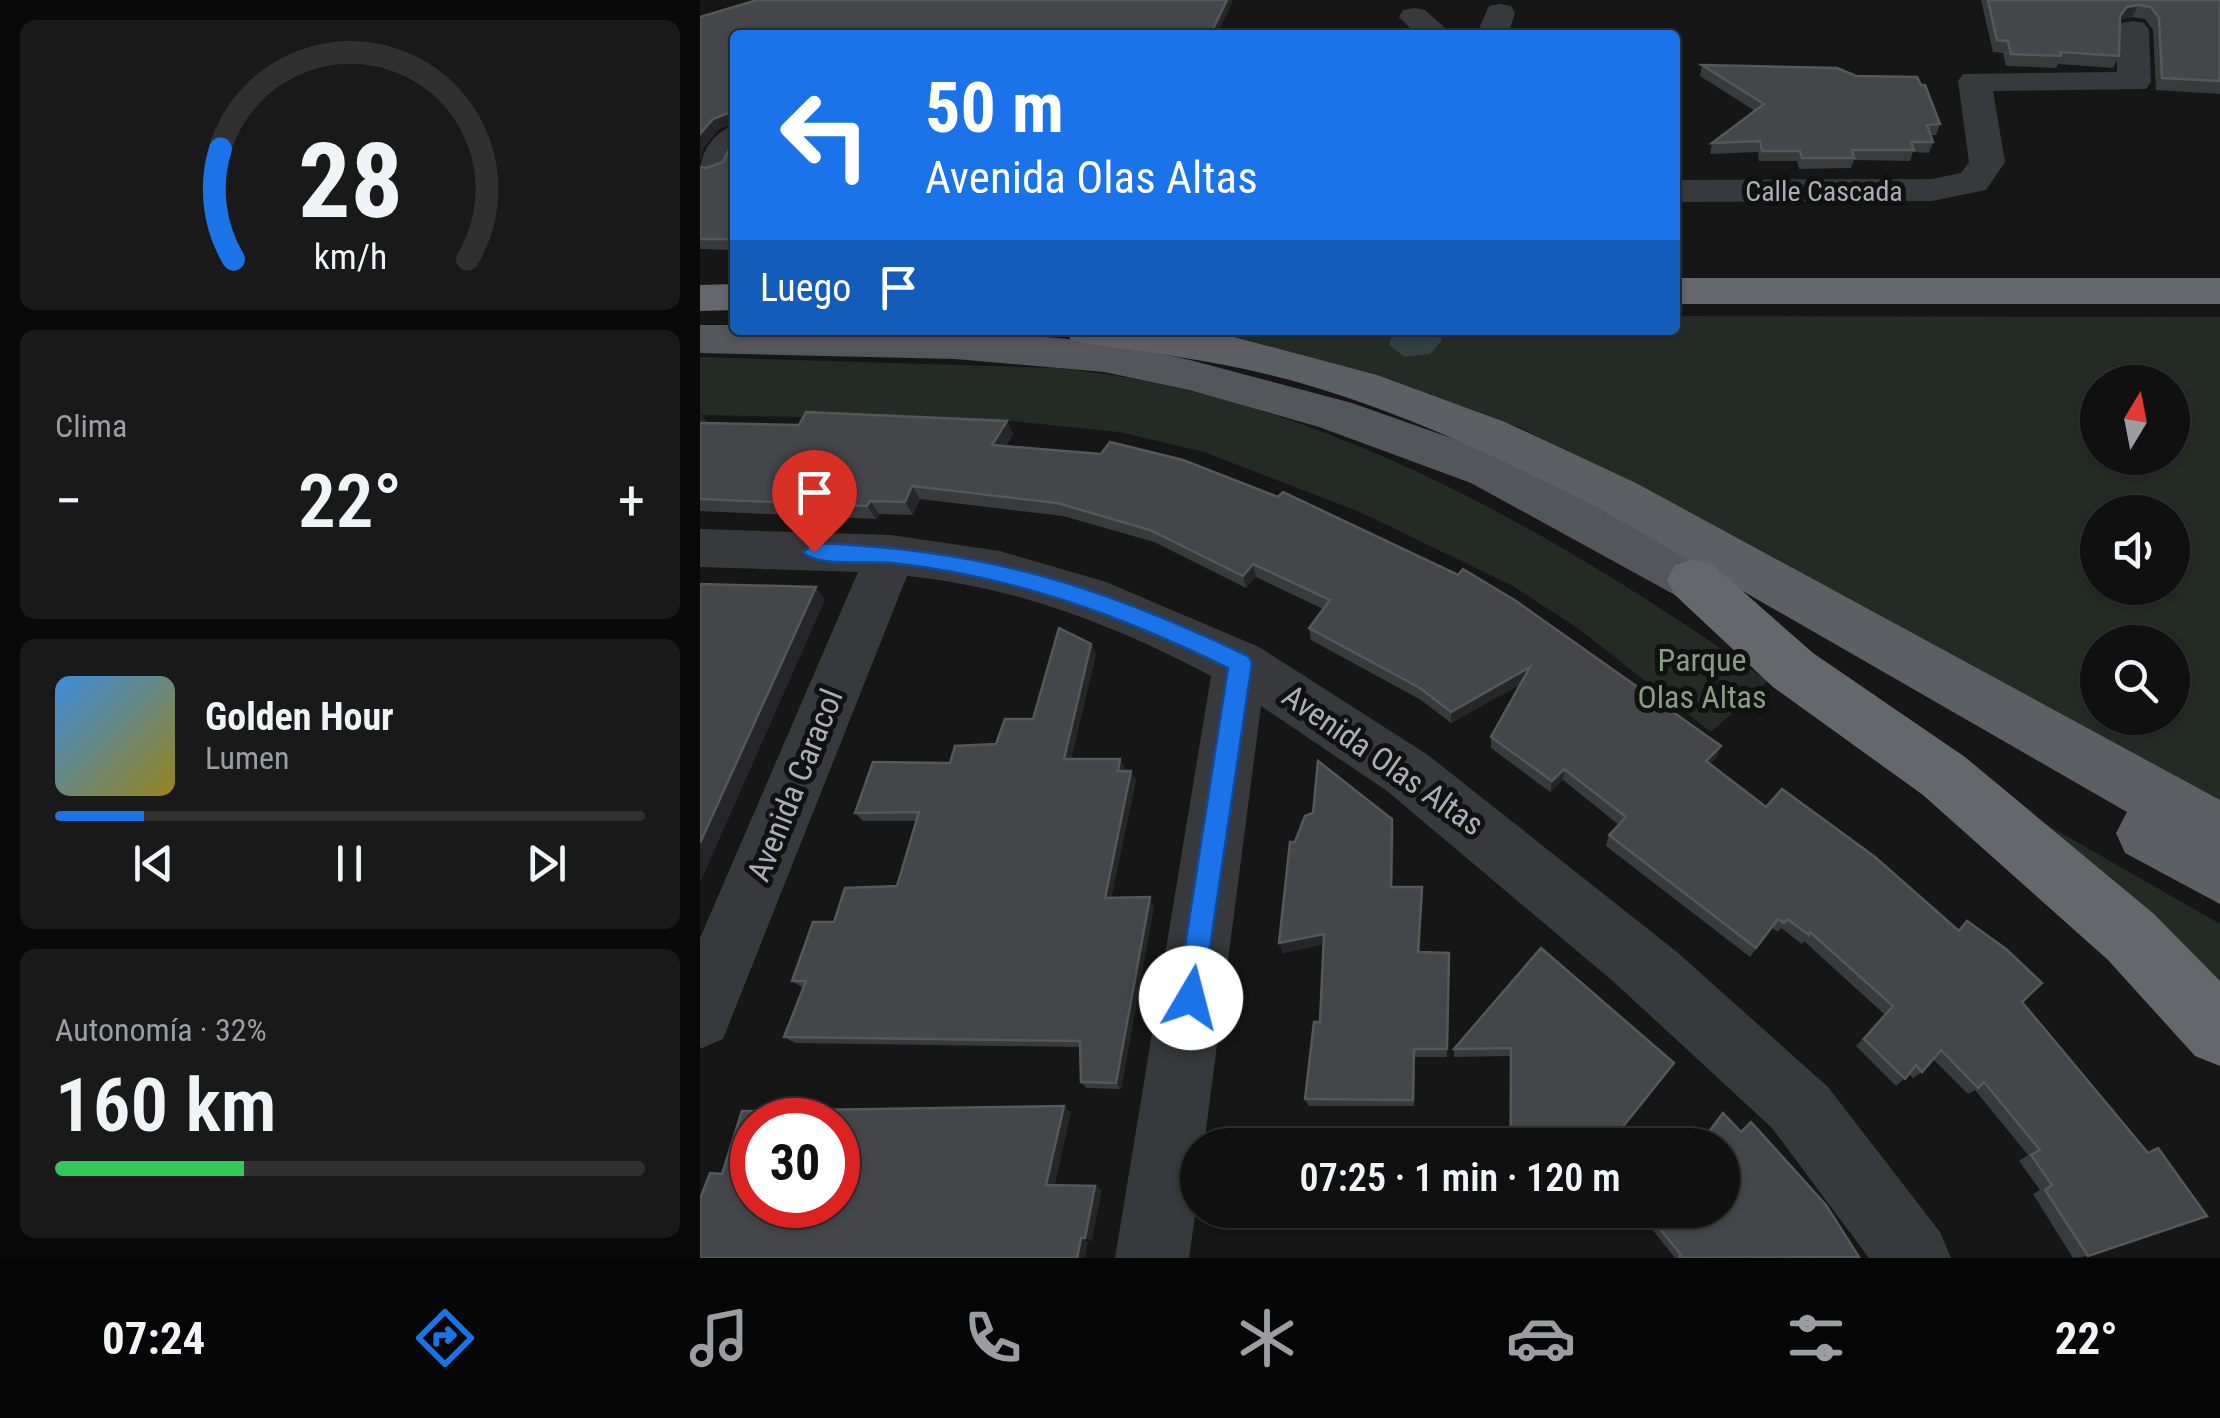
<!DOCTYPE html>
<html lang="es">
<meta charset="utf-8">
<style>
body{margin:0;font-family:"Roboto Condensed",sans-serif;background:#19191a;color:#f1f3f6;height:100vh;display:flex;flex-direction:column;font-size:38px;white-space:nowrap}
*{box-sizing:border-box;margin:0}
p{font-size:32px;color:#9c9d9f}
.icon{flex:none;width:55px;height:55px;fill:none;stroke:currentColor;stroke-width:2;stroke-linecap:round;stroke-linejoin:round}
.map{position:relative;flex:1;overflow:hidden}
.panel{display:flex;flex-direction:column;gap:20px;padding:20px;background:#090909;width:700px}
.panel>*{flex:none}
.guide{position:absolute;left:30px;top:30px;width:950px;height:305px;border-radius:10px;box-shadow:0 2px 8px #0004,0 0 0 2px #303031;background:#1a73e8;color:#fff;overflow:hidden}
.needle{width:65px;rotate:10deg}
.tools{position:absolute;left:1380px;top:365px;display:grid;gap:20px}
.tools a{display:grid;place-items:center;width:110px;height:110px;border-radius:50%;background:#101011;box-shadow:0 2px 8px #0004,0 0 0 2px #303031;font-size:50px}
.speed{position:absolute;left:30px;top:1098px;display:flex;gap:20px;font-size:50px;font-weight:700;text-align:center}
.speed>*{display:grid;place-content:center;width:130px;height:130px;border-radius:50%;background:#101011;box-shadow:0 2px 8px #0004,0 0 0 2px #303031;line-height:1}
.speed .limit{border:15px solid #d22;background:#fff;color:#111}
.pin{position:absolute;display:grid;place-items:center;width:85px;height:85px;color:#fff;margin:-102px -42px;border-radius:50% 50% 50% 0;rotate:-45deg;box-shadow:0 0 10px #0007}
.pin .icon{rotate:45deg}
.me{position:absolute;width:110px;margin:-55px;rotate:8deg;stroke-linejoin:round;filter:drop-shadow(0 0 8px #0008)}
.turn{display:flex;align-items:center;gap:35px;height:210px;padding:0 30px;font-size:45px}
.turn .icon{width:130px;height:130px;stroke-width:2.5}
.turn b{display:block;font-size:70px;line-height:85px}
.then{display:flex;align-items:center;height:95px;padding:0 30px;background:#0003;gap:20px;font-size:38px}
.big{font-size:75px;font-weight:600;line-height:1.1}
.panel .tile{flex:1;display:flex;flex-direction:column;justify-content:center;gap:15px;min-width:0;padding:0 35px;border-radius:15px;background:#19191a}
.panel .dial{align-items:center;gap:0}
.dial svg{height:260px;overflow:visible;fill:none;stroke:#303031;stroke-width:7;stroke-linecap:round;text-anchor:middle}
.dial text{fill:#f1f3f6;stroke:none}
.song{display:flex;align-items:center;gap:30px}
.cover{width:120px;height:120px;border-radius:15px;background:linear-gradient(135deg,hsl(210 70% 55%),hsl(50 70% 35%))}
.played{height:10px;border-radius:5px;background:linear-gradient(90deg,#1a73e8 15%,#303031 15%)}
.keys{display:flex;justify-content:space-around;direction:ltr}
.heat{display:flex;justify-content:space-between;align-items:center;font-size:55px;direction:ltr}
.charge{height:15px;border-radius:8px;background:linear-gradient(90deg,#34c759 32%,#303031 0)}
.trip{position:absolute;left:480px;top:1128px;width:560px;height:100px;border-radius:50px;background:#101011;box-shadow:0 2px 8px #0004,0 0 0 2px #303031;font-weight:600;line-height:100px;text-align:center}
.menu{display:flex;height:160px;justify-content:space-around;align-items:center;background:#060607;color:#9c9d9f}
.menu .icon{width:70px;height:70px}
.menu .current{color:#1a73e8}
.menu b{font-size:45px;color:#f1f3f6}
main{display:flex;flex:1;min-height:0}
.map>svg:first-child{display:block}
</style>
<main>
<section class="panel">
<div class="tile dial"><svg viewBox="0 0 100 80">
<path d="M14 69A42 42 0 1 1 86 69"/>
<path d="M14 69A42 42 0 0 1 10 35" stroke="#1a73e8"/>
<text x="50" y="56" font-size="32" font-weight="700">28</text>
<text x="50" y="72" font-size="11">km/h</text>
</svg></div>
<div class="tile"><p>Clima</p>
<div class="heat"><a>−</a><b class="big">22°</b><a>+</a></div>
</div>
<div class="tile">
<div class="song"><i class="cover"></i><div><b>Golden Hour</b><p>Lumen</p></div></div>
<div class="played"></div>
<div class="keys"><svg class="icon" aria-label="previous" viewBox="0 0 24 24"><path d="M18 5L8 12l10 7zM5 5v14"/></svg><svg class="icon" aria-label="pause" viewBox="0 0 24 24"><path d="M8 5v14M16 5v14"/></svg><svg class="icon" aria-label="next" viewBox="0 0 24 24"><path d="M6 5l10 7-10 7zM19 5v14"/></svg></div>
</div>
<div class="tile"><p>Autonomía · 32%</p><b class="big">160 km</b><div class="charge"></div></div>
</section>
<div class="map">
<svg width="1520" height="1258" viewBox="0 0 1520 1258">
<rect width="100%" height="100%" fill="#161617"/>
<g fill="#242b24" fill-rule="evenodd">
<path d="M975 316 1520 317V802L821 428C714 387 607 353 495 330H975ZM1398 382H1472V458H1398ZM1398 512H1472V588H1398ZM1398 642H1472V718H1398Z"/>
<path d="M0 357 356 368C621 394 854 532 1068 681L1011 732 876 627 813 586 660 512 504 452 419 432 310 421 0 415Z"/>
<polygon points="1288,791 1520,924 1520,1002"/>
</g>
<polygon fill="#343f42" points="694,330 737,330 742,340 730,354 705,357 689,345"/>
<g fill="none" stroke-linecap="round" stroke-linejoin="round">
<g fill="#37393c" fill-rule="evenodd">
<polygon points="800,4 811,6 815,13 808,35 776,35 789,6"/>
<polygon points="714,8 725,10 753,35 717,35 699,17 703,10"/>
<polygon points="1433,21 1444,23 1449,30 1451,82 1446,89 1293,91 1305,162 1286,190 1232,201 975,202 975,180 1232,179 1261,173 1269,162 1258,81 1263,74 1417,72 1417,30 1422,23"/>
<path d="M35 125C35 153 36 182 0 173 0 152 15 131 35 125Z"/>
<path d="M0 529 191 535 300 551 406 582 559 647 728 755 977 952 1128 1087 1240 1232 1251 1258H1169L1072 1128 915 983 687 791 561 706 504 1145H498V1195L489 1258H415L511 676C415 625 316 587 207 576L23 1039 0 1049V938L158 572 0 567Z"/>
</g>
<polygon fill="#53565a" fill-rule="evenodd" points="0,325 35,325 35,330 261,330 404,342 490,360 652,403 805,457 1013,565 1021,580 1013,595 994,601 975,595 771,483 619,427 489,390 404,372 255,359 0,353"/>
<path fill="#5c5f63" fill-rule="evenodd" d="M365 330H493L530 336 677 375 805 422 936 483 1520 800V904L1425 853 1416 833 1427 812 900 509C800 458 699 410 590 380 523 362 455 353 387 344L371 340Z"/>
<g fill="#64686c" fill-rule="evenodd">
<rect x="975" y="278" width="545" height="26"/>
<polygon points="35,284 35,310 0,311 0,285"/>
<polygon points="994,559 1013,565 1113,653 1265,757 1454,914 1520,981 1520,1066 1495,1056 1408,960 1223,795 1073,687 975,595 967,580 975,565"/>
</g>
</g>
<g fill="#393a3c">
<polygon points="57,0 533,0 517,35 35,35 35,250 0,249 0,167 6,168 23,162 31,145 31,124 19,129 3,148 0,161 0,17"/>
<polygon points="1281,0 1520,0 1520,94 1456,90 1453,30 1445,19 1432,17 1421,19 1420,21 1419,56 1413,68 1358,64 1356,68 1306,66 1303,53 1293,52"/>
<polygon points="1002,65 1240,124 1236,135 1231,135 1233,142 1229,153 1213,152 1210,161 1154,160 1151,168 1099,169 1097,161 1059,161 1058,152 1010,154 1012,143 1055,111 1000,76"/>
<polygon points="0,413 7,423 99,425 307,421 313,434 306,446 1017,757 1010,764 1066,807 1258,930 1267,921 1322,1002 1448,1152 1458,1148 1388,1256 1373,1258 1333,1194 1340,1190 1319,1161 1328,1155 1275,1090 1268,1094 1233,1059 1222,1072 1213,1078 1209,1074 1196,1086 1156,1046 1184,1014 1104,941 1102,944 1081,928 1078,932 1072,928 1050,957 906,846 909,835 919,825 863,780 850,792 791,748 791,737 821,684 751,723 721,700 611,640 609,628 623,609 556,577 546,588 454,542 363,516 220,499 213,515 179,514 176,519 0,511"/>
<polygon points="391,644 396,654 371,759 420,759 425,768 425,771 436,780 411,898 454,905 421,1089 387,1088 381,1082 380,1047 95,1043 84,1037 103,988 92,981 197,886 217,821 163,821 155,813 250,763 296,744 333,719"/>
<polygon points="692,819 694,830 692,887 722,887 720,952 749,953 747,1057 715,1057 714,1106 609,1106 605,1099 620,1022 624,944 583,953 595,842"/>
<polygon points="841,948 969,1071 910,1145 809,1145 810,1056 754,1057 754,1049"/>
<polygon points="1023,1113 1158,1258 975,1258 944,1219 951,1210 1022,1210 1022,1145 998,1145"/>
</g>
<g fill="#262628">
<polygon points="527,0 533,0 517,35 510,35"/>
<polygon points="1438,5 1432,17 1421,19 1414,28 1420,16 1427,7"/>
<polygon points="31,112 35,123 19,129 3,148 0,161 0,134 13,119"/>
<polygon points="0,413 7,422 0,435"/>
<polygon points="307,421 313,434 298,458 292,445"/>
<polygon points="212,486 220,499 213,515 205,502"/>
<polygon points="170,501 179,514 176,519 167,506"/>
<polygon points="553,564 556,577 546,588 543,576"/>
<polygon points="116,587 125,600 0,883 0,843"/>
<polygon points="391,644 396,654 369,768 364,759"/>
<polygon points="830,667 829,679 751,723 751,712"/>
<polygon points="1021,746 1017,757 1002,772 1006,761"/>
<polygon points="420,759 425,768 423,779 418,771"/>
<polygon points="864,769 863,780 850,792 852,781"/>
<polygon points="431,771 436,780 410,905 405,898"/>
<polygon points="692,819 694,830 692,897 691,887"/>
<polygon points="722,887 723,897 719,962 718,952"/>
<polygon points="450,897 454,905 421,1089 416,1083"/>
<polygon points="624,934 627,943 583,953 579,943"/>
<polygon points="974,1063 910,1145 908,1145"/>
<polygon points="364,1106 371,1112 354,1189 346,1185"/>
<polygon points="395,1186 402,1190 392,1241 385,1238"/>
<polygon points="381,1238 388,1242 385,1258 377,1258"/>
</g>
<g fill="#454649" stroke="#55575a" stroke-width="2.5" fill-rule="evenodd">
<polygon points="57,0 527,0 510,35 35,35 35,239 0,239 0,167 6,168 23,162 31,145 31,112 13,119 0,134 0,17"/>
<polygon points="1288,0 1520,0 1520,81 1462,78 1459,18 1451,7 1438,5 1427,7 1420,16 1419,56 1360,52 1361,56 1311,54 1308,41 1297,40"/>
<polygon points="1002,65 1137,68 1156,76 1217,77 1221,85 1225,85 1240,124 1227,125 1233,142 1211,142 1214,150 1152,150 1154,158 1102,158 1100,151 1062,151 1060,141 1012,143 1064,104"/>
<polygon points="106,412 307,421 292,445 401,454 410,442 483,460 578,497 583,492 758,575 763,569 816,601 1021,746 1006,761 1066,807 1082,789 1175,857 1259,931 1267,921 1306,949 1342,983 1322,1002 1448,1153 1458,1148 1507,1216 1388,1256 1345,1190 1352,1185 1331,1155 1340,1150 1284,1082 1278,1088 1241,1050 1222,1072 1216,1065 1205,1079 1164,1039 1193,1006 1110,932 1109,935 1087,919 1084,923 1078,919 1056,948 909,835 926,817 864,769 852,781 791,737 830,667 751,712 720,688 609,628 630,600 553,564 543,576 450,530 357,503 212,486 205,502 170,501 167,506 0,499 0,423 99,425"/>
<polygon points="0,584 116,587 0,843"/>
<polygon points="359,628 391,644 364,759 420,759 418,771 431,771 405,898 450,897 416,1083 381,1082 380,1041 84,1037 106,981 92,981 113,922 134,922 145,888 197,886 219,812 155,813 173,762 250,763 255,746 296,744 305,719 333,719"/>
<polygon points="618,761 692,819 691,887 722,887 718,952 749,953 747,1049 714,1049 713,1100 605,1099 614,1022 620,1022 624,934 579,943 590,842 595,842 605,816 613,813"/>
<polygon points="841,948 974,1063 908,1145 812,1145 811,1143 811,1048 754,1049"/>
<path d="M364 1106 346 1185 395 1186 385 1238H381L377 1258H0V1199L10 1173 22 1174 42 1111ZM52 1120H138V1205H52Z"/>
<polygon points="1023,1113 1041,1132 1051,1122 1126,1205 1159,1257 979,1258 981,1255 949,1215 952,1210 1022,1210 1022,1145 999,1145"/>
</g>
<path fill="#1a73e8" stroke="#114b97" stroke-width="2.5" d="M114 543C283 549 397 584 548 656L552 663 501 1008 491 1012 481 1008 477 998 528 668C420 615 312 576 192 563 172 561 114 567 103 552Z"/>
<g text-anchor="middle" stroke-width="10" stroke-linejoin="round" paint-order="stroke">
<g font-size="28" fill="#a9afb6" stroke="#111112">
<text x="1124" y="201">Calle Cascada</text>
</g>
<g font-size="32" fill="#869e82" stroke="#111112">
<text x="1002" y="671">Parque<tspan x="1002" dy="37">Olas Altas</tspan></text>
</g>
<g font-size="32" fill="#a9afb6" stroke="#111112">
<text transform="translate(683 760) rotate(35)" y="11">Avenida Olas Altas</text>
<text transform="translate(95 785) rotate(-68)" y="11">Avenida Caracol</text>
</g>
</g>
</svg>
<div class="tools">
<a><svg class="needle" viewBox="-14 -14 28 28"><path d="M0-13l5 13h-10z" fill="#e53935"/><path d="M0 13l5-13h-10z" fill="#9c9d9f"/></svg></a>
<a><svg class="icon" aria-label="sound" viewBox="0 0 24 24"><path d="M4 9h4l5-4v14l-5-4H4zM17 9q2 3 0 6"/></svg></a>
<a><svg class="icon" aria-label="search" viewBox="0 0 24 24"><circle cx="10" cy="10" r="6"/><path d="M15 15l6 6"/></svg></a>
</div>
<div class="speed"><div class="limit">30</div></div>
<div class="pin" style="left:114px;top:552px;background:#d93025"><svg class="icon" aria-label="arrive" viewBox="0 0 24 24"><path d="M6 21V4h12l-3 4 3 4H6"/></svg></div>
<svg class="me" style="left:491px;top:998px" viewBox="-20 -20 40 40"><circle r="19" fill="#fff"/><path d="M0-13L10 11 0 6-10 11z" fill="#1a73e8"/></svg>
<div class="trip">07:25 · 1 min · 120 m</div>
<div class="guide">
<div class="turn"><svg class="icon" aria-label="left" viewBox="0 0 24 24"><path d="M17 20v-9H6M10 6l-5 5 5 5"/></svg><div><b>50 m</b>Avenida Olas Altas</div></div>
<div class="then">Luego<svg class="icon" aria-label="arrive" viewBox="0 0 24 24"><path d="M6 21V4h12l-3 4 3 4H6"/></svg></div>
</div>
</div>
</main>
<nav class="menu">
<b>07:24</b>
<svg class="icon current" aria-label="directions" viewBox="0 0 24 24"><path d="M12 3l9 9-9 9-9-9zM9 14v-3h6M13 9l2 2-2 2"/></svg>
<svg class="icon" aria-label="music" viewBox="0 0 24 24"><path d="M9 18V5l10-2v13"/><circle cx="6" cy="18" r="3"/><circle cx="16" cy="16" r="3"/></svg>
<svg class="icon" aria-label="phone" viewBox="0 0 24 24"><path d="M5 4h4l2 5-3 2q2 4 5 5l2-3 5 2v4C11 20 4 13 5 4z"/></svg>
<svg class="icon" aria-label="climate" viewBox="0 0 24 24"><path d="M12 3v18M4 7l16 10M4 17L20 7"/></svg>
<svg class="icon" aria-label="car" viewBox="0 0 24 24"><path d="M5 17H2v-5l4-1 3-4h7l3 4 3 1v5h-3M9 17h6M6 11h13"/><circle cx="7" cy="17" r="2"/><circle cx="17" cy="17" r="2"/></svg>
<svg class="icon" aria-label="filters" viewBox="0 0 24 24"><path d="M4 7h16M4 17h16"/><circle cx="9" cy="7" r="2"/><circle cx="15" cy="17" r="2"/></svg>
<b>22°</b>
</nav>
